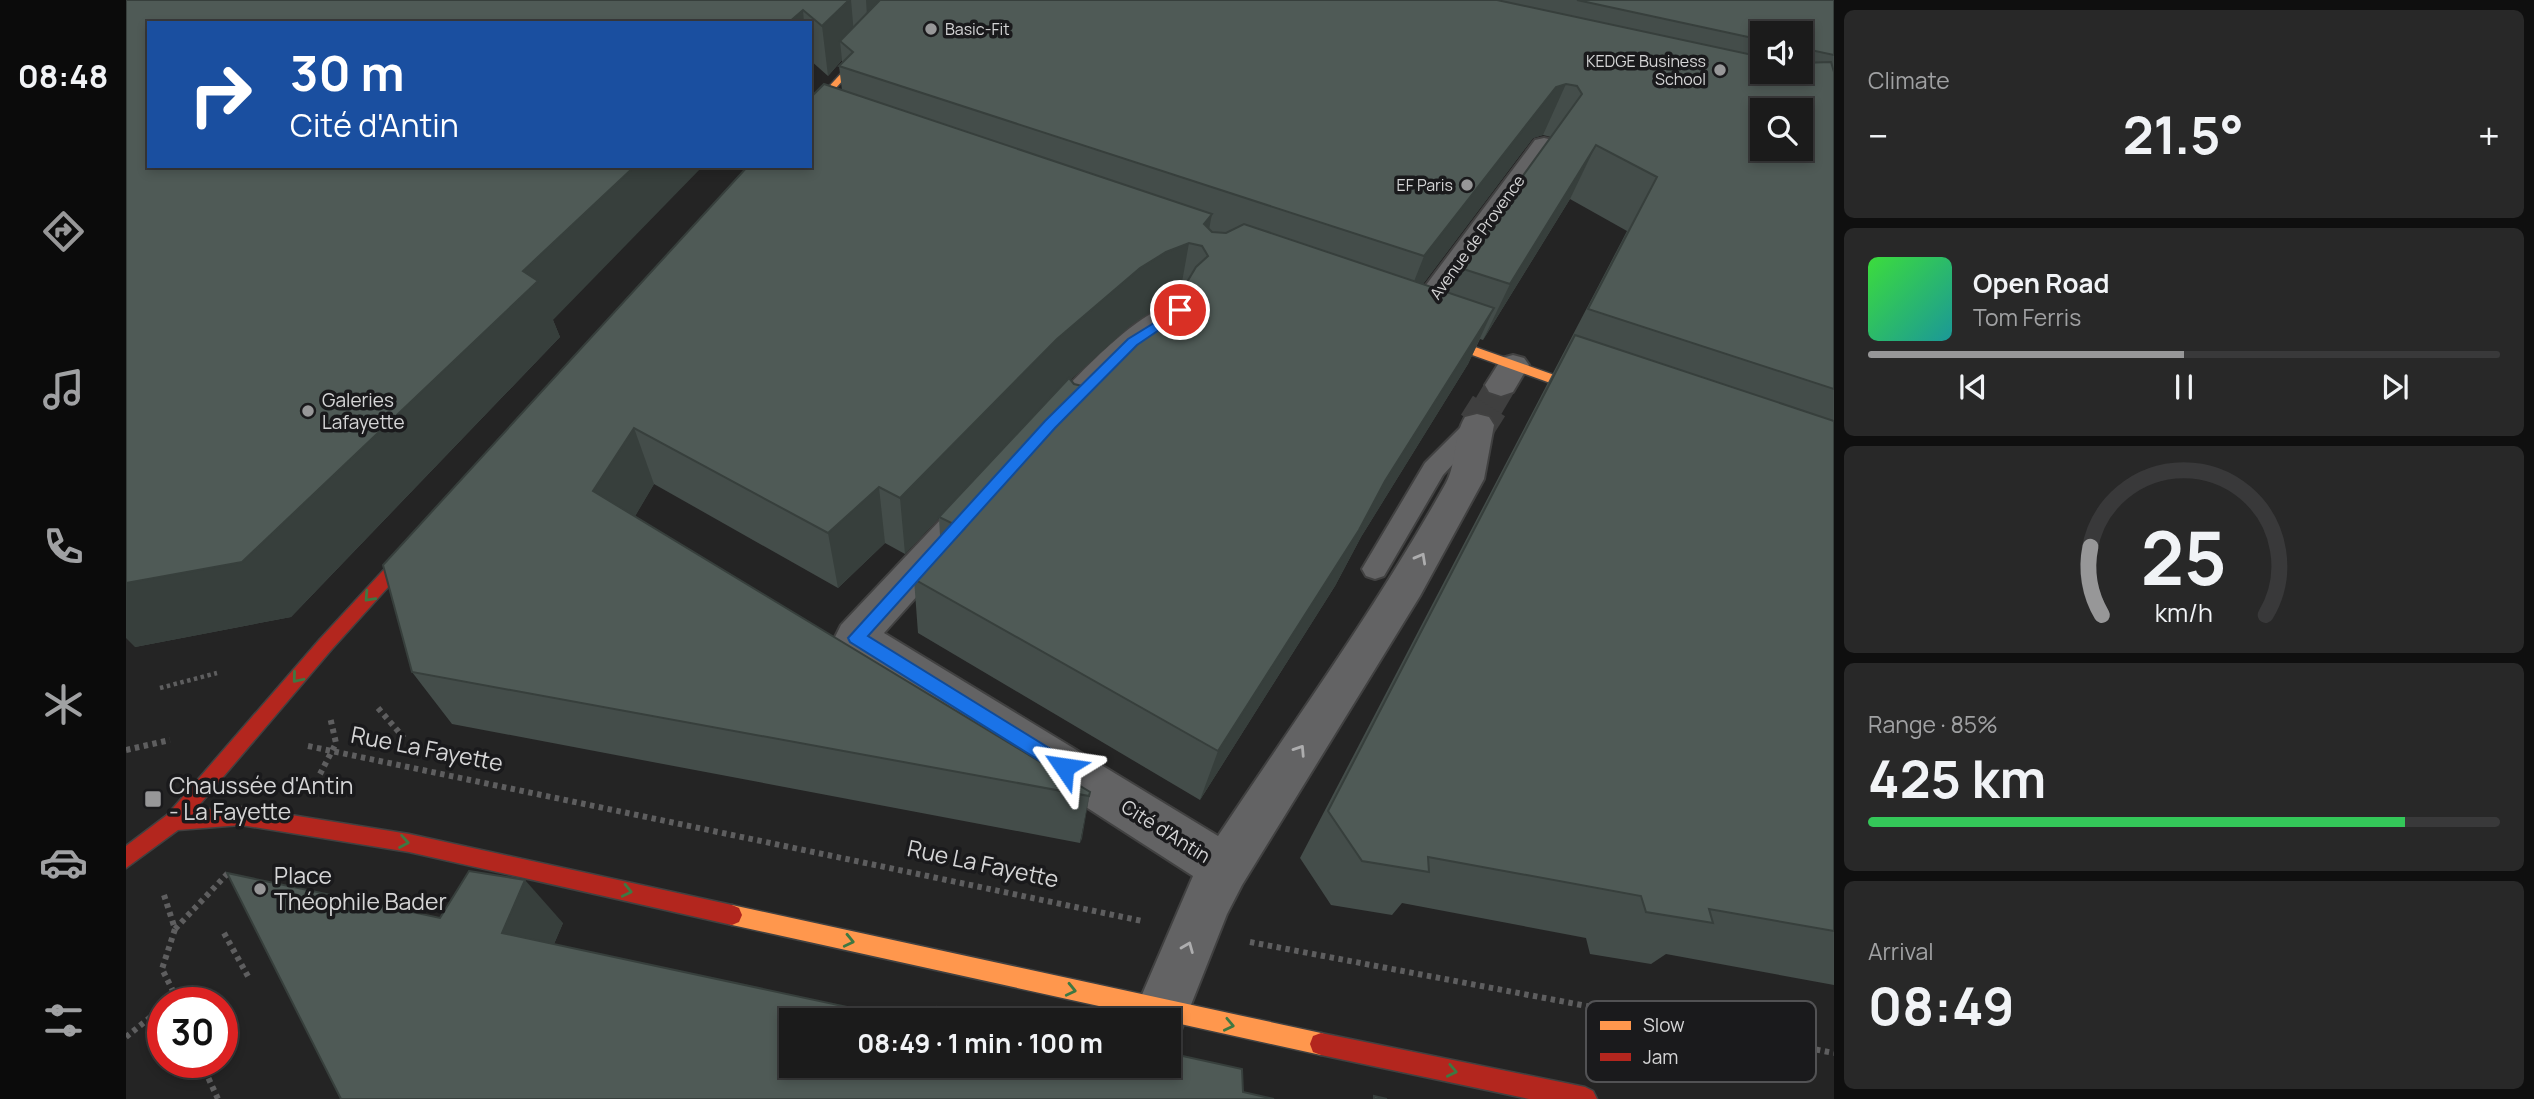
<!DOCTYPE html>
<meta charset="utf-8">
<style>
body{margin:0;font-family:Manrope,sans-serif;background:#282828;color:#f1f3f6;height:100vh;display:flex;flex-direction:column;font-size:26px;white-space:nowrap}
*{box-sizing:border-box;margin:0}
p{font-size:23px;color:#a0a1a3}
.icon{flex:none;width:38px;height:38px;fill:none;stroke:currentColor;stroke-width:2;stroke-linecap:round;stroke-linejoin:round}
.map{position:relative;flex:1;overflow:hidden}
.drawer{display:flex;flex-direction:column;gap:10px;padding:10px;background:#0f0f0f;width:700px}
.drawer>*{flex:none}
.guide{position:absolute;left:21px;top:21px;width:665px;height:147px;border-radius:0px;box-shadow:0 4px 10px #0003,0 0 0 2px #39393a;background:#1a4fa0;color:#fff;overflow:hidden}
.buttons{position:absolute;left:1624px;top:21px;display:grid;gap:14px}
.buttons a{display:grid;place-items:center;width:63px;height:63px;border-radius:0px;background:#1b1b1b;box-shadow:0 4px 10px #0003,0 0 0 2px #39393a;font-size:35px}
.speed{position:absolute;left:21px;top:987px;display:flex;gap:14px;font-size:35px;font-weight:700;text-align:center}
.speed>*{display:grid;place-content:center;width:91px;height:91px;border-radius:50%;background:#1b1b1b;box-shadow:0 4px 10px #0003,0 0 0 2px #39393a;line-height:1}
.speed .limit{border:10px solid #d22;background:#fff;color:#111}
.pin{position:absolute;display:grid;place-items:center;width:60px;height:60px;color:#fff;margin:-30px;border:4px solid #fff;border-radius:50%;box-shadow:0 2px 7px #0007}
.me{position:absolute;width:77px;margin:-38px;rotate:302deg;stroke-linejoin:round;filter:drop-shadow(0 0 5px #0008)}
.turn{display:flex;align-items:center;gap:24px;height:147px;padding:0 28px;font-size:32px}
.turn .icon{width:91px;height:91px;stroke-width:2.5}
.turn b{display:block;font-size:49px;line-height:60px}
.big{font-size:52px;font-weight:700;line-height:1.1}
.drawer .card{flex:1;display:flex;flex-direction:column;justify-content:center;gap:10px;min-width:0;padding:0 24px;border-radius:10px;background:#282828}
.drawer .dial{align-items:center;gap:0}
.dial svg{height:182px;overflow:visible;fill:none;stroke:#39393a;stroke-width:7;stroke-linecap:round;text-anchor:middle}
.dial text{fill:#f1f3f6;stroke:none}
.song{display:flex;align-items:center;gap:21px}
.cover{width:84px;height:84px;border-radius:10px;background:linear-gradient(135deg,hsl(120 70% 55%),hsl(180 70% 35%))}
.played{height:7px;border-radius:4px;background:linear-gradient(90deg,#979798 50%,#39393a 50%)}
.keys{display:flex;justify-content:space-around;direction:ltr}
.heat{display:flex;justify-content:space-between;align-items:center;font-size:38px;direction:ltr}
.charge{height:10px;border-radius:5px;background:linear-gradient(90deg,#34c759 85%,#39393a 0)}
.trip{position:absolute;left:653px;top:1008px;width:402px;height:70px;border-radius:0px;background:#1b1b1b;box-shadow:0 4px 10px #0003,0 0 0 2px #39393a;font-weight:700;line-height:70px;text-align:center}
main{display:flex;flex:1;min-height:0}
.dock{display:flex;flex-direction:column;width:126px;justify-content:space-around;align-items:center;background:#0b0b0b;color:#a0a1a3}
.dock .icon{width:49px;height:49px}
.dock .selected{color:#979798}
.dock b{font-size:32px;color:#f1f3f6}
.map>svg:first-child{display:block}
</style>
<main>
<nav class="dock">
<b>08:48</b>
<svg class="icon selected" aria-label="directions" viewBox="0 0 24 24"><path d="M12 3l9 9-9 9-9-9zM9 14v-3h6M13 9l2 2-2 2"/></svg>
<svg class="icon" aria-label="music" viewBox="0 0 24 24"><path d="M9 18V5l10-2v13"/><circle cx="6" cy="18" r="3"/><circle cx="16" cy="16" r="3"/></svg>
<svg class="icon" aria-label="phone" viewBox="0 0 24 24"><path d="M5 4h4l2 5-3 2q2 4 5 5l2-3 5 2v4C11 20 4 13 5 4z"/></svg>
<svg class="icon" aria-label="climate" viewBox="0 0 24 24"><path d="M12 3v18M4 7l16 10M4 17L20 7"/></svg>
<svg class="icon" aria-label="car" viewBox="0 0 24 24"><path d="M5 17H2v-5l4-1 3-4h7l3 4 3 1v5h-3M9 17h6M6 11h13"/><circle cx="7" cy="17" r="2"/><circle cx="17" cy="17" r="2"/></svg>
<svg class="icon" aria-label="filters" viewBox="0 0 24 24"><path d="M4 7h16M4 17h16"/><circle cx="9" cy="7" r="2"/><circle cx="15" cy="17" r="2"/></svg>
</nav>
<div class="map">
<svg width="1708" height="1099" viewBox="0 0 1708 1099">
<rect width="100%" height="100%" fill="#242424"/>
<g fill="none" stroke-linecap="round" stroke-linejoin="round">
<polyline stroke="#3f3f3f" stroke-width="30" stroke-dasharray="30 15" stroke-linecap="butt" points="1362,407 1375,385"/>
<polyline stroke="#3f3f3f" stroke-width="38" stroke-dasharray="38 19" stroke-linecap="butt" points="1351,425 1363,406"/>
<g stroke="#414141" stroke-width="4">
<polygon id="lane" points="1351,417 1359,419 1363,425 1317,475 1258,576 1249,579 1240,576 1236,569 1299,463 1343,419"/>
</g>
<g stroke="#414141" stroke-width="4">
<g id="street">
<polygon points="1418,138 1427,140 1430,145 1295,335 1284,337 1273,335 1269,328 1273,321 1409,140"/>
<path d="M1054 301 1065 304 1069 310 1065 316 1017 349 939 430 927 433 915 430 910 422 915 414C950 379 1006 313 1054 301Z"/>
<polygon points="1387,355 1398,358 1403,365 1387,392 1375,396 1363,392 1359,385 1376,358"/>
<path d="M1351 414 1363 417 1368 425 1358 479 1294 596 1116 885 1101 914 1055 1030 1043 1035V1020H1013L1009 1011 1067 876 715 649 709 637 715 625 835 498 848 495 861 498 867 508 861 518 758 633 1092 836C1169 720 1252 605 1320 483 1331 463 1327 437 1339 417Z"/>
</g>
</g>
<g stroke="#414141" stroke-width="3">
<g id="slow">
<polygon points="783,0 791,0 684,116 684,107"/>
<polygon points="1301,330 1479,393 1481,396 1479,399 1469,399 1296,337 1295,334"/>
<polygon points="606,905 1195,1033 1203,1036 1206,1044 1203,1052 1195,1055 606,925 599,922 596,915 599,908"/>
</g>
</g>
<g stroke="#414141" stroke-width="3">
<g id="jam">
<polygon points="295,534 303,540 301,544 206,649 69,810 115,807 283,834 606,905 613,908 616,915 613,922 606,925 283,852 115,825 52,830 0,868 0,846 41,815 194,639 289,536"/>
<polygon points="1195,1033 1459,1087 1467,1091 1471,1099 1403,1099 1195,1055 1187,1052 1184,1044 1187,1036"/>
</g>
</g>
<polyline stroke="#5e5e5f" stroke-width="4.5" stroke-dasharray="3.5 3.5" stroke-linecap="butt" points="34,688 91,673"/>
<g stroke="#5e5e5f" stroke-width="6" stroke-dasharray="4.5 4.5" stroke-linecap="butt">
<polyline points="252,708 278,738"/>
<polyline points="182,746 1016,921"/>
<polyline points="0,750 44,740"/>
<polyline points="194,774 210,743 204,717"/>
<polyline points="38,895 49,929 36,969 53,1003"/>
<polyline points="49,929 103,872"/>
<polyline points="98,933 124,980"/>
<polyline points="1124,942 1708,1053"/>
<polyline points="42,1003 50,996"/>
<polyline points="0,1037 37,1007"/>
<polyline points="75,1062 92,1099"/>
</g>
<use href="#lane" fill="#636364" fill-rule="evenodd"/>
<use href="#street" fill="#636364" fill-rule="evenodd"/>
<use href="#slow" fill="#ff974d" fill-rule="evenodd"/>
<use href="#jam" fill="#b3261e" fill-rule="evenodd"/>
</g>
<g fill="#444d4a" fill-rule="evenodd">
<path d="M0 0H1708V985L1540 954 1525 964 1464 954 1460 938 1276 903 1266 915 1205 905 1174 858 1501 231 1444 199 1357 340 1354 339 1342 364 1235 537 1209 586 1074 800 792 633 788 579 815 552 813 518 779 554 759 543 712 588 528 484 509 516 964 792 954 843 326 724 286 672 716 90 713 66 716 63V60L702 76 684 60V23H23L427 320 434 337 165 617 9 647ZM1636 33H1675V72H1636ZM1417 135 1425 137 1331 267 1320 292 1297 284 1407 138ZM1050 300 1048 304 967 383 956 386 948 384 944 380 1006 324 1031 308Z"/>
<polygon points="314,918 437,923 428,944 1032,1074 1036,1066 1043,1066 1117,1092 215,1099"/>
</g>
<g fill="#373f3c">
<polygon points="723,0 725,0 729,46 714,41 716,60 702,76 696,26"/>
<polygon points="740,0 772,0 742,32"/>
<polygon points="677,10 678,23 662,23"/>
<polygon points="1440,84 1417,135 1407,138 1276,312 1298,256 1430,87"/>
<polygon points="1470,145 1444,199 1357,340 1384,284"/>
<polygon points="509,166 577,166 427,320 434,337 165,617 9,647 0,638 0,583 397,271"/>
<polygon points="1086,214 1079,250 1078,224"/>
<polygon points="1063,243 1053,299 1031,308 1006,324 927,396 779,554 774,498 931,339 1014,268 1040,252"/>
<polygon points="1368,308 1342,364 1235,537 1209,586 1074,800 1092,751 1259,481"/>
<polygon points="508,428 528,484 491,547 467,491"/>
<polygon points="753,487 759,543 712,588 702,533"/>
<polygon points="964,792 956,839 954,843 963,796"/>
<polygon points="399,880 437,923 416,972 376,933"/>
</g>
<g fill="#4f5a56" stroke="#373f3c" stroke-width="2" fill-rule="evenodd">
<polygon points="0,0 723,0 696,26 677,10 662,23 23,23 23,166 509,166 397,271 412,281 116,562 0,583"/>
<path d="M754 0H1371L1636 57V72H1675V63L1705 62 1708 72V389L1462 309 1531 177 1470 145 1384 284 1331 267 1456 94 1451 86 1440 84 1430 87 1298 256 713 66 727 52 714 41ZM1636 110H1675V149H1636Z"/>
<polygon points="1451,0 1708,0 1708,55 1675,48 1675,33 1636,33 1636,40"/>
<polygon points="698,84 1086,214 1078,224 1086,232 1100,233 1118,224 1368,308 1259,481 1233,530 1092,751 788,579 838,529 813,517 943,378 948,384 956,386 967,383 1048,304 1070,267 1082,256 1076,246 1063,243 1040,252 1014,268 931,339 774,498 753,487 702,533 508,428 467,491 964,792 963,796 286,672 257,565 622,166 684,166 684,98"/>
<polygon points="1449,335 1708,421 1708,931 1583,909 1587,923 1520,912 1515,896 1302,857 1303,872 1236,861 1202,811"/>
<polygon points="343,871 399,880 376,933 782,1020 665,1020 665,1066 995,1066 1042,1076 1043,1053 1116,1069 1117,1092 1148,1099 215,1099 101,873 314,918"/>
<polygon points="811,1007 874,1020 807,1020"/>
<polygon points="1248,1096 1261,1099 1248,1099"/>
</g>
<defs><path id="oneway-chevron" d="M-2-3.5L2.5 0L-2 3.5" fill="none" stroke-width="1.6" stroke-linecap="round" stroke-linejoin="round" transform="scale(1.75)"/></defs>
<g stroke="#adadae">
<use href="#oneway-chevron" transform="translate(1295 558) rotate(-61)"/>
<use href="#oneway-chevron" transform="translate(1174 750) rotate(-57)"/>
<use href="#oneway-chevron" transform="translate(1062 947) rotate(-68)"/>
</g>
<g stroke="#3e7842">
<use href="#oneway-chevron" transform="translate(243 597) rotate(133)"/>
<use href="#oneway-chevron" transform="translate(171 678) rotate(130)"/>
<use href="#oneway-chevron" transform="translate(278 842) rotate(10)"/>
<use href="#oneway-chevron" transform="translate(501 891) rotate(13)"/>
<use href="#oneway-chevron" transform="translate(723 941) rotate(13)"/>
<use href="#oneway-chevron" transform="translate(945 990) rotate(13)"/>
<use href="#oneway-chevron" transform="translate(1103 1025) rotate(12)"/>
<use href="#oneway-chevron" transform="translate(1326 1071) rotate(12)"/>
</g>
<polygon fill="#1a73e8" stroke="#114b97" stroke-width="2" points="1054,307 1058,308 1058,313 1011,345 929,428 742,636 944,761 947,767 944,773 938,776 724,642 722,638 919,421 1002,339"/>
<g fill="#979798" stroke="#1a1a1c" stroke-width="2.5">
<circle cx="805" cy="29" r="7"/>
<circle cx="1594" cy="70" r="7"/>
<circle cx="1341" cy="185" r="7"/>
<circle cx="182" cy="411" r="7"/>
<rect x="18" y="790" width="18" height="18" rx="3.5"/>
<circle cx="134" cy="889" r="7"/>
</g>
<g text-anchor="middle" stroke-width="7" stroke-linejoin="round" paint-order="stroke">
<g font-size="16" fill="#d5d5d6" stroke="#1a1a1c" text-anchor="end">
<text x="819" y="35" text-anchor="start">Basic-Fit</text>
<text x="1580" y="67">KEDGE Business<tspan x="1580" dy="18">School</tspan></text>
<text x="1327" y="191">EF Paris</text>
</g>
<g font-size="16" fill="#d5d5d6" stroke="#1a1a1c">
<text transform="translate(1351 237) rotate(-54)" y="6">Avenue de Provence</text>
</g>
<g font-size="19" fill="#d5d5d6" stroke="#1a1a1c" text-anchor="start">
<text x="196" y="407">Galeries<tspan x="196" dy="22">Lafayette</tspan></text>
</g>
<g font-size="19" fill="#d5d5d6" stroke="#1a1a1c">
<text transform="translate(1040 831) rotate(32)" y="7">Cité d'Antin</text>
</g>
<g font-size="23" fill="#d5d5d6" stroke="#1a1a1c">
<text transform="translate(301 749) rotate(11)" y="8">Rue La Fayette</text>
<text transform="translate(857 864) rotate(12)" y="8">Rue La Fayette</text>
</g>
<g font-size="23" fill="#d5d5d6" stroke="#1a1a1c" text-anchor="start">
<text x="43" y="794">Chaussée d'Antin<tspan x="43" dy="26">- La Fayette</tspan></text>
<text x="148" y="884">Place<tspan x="148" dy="26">Théophile Bader</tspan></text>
</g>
</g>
<rect x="1460" y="1001" width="230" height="81" rx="10" fill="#1a1a1c" stroke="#525254" stroke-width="2"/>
<rect x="1474" y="1021" width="31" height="9" fill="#ff974d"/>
<rect x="1474" y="1053" width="31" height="8" fill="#b3261e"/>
<g font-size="19" fill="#d5d5d6">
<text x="1517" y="1032">Slow</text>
<text x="1517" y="1064">Jam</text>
</g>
</svg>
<div class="buttons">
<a><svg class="icon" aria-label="sound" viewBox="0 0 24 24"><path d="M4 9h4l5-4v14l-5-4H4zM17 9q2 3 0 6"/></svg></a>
<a><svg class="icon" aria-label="search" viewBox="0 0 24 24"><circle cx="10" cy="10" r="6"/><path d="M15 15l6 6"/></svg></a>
</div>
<div class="speed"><div class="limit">30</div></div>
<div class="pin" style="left:1054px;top:310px;background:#d93025"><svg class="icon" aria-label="arrive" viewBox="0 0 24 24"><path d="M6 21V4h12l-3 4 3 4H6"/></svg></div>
<svg class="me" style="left:938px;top:767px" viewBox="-20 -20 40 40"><path d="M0-17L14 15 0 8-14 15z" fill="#1a73e8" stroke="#fff" stroke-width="4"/></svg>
<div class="trip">08:49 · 1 min · 100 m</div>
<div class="guide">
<div class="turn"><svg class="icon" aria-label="right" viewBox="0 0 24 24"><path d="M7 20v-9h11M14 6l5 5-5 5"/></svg><div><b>30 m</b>Cité d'Antin</div></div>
</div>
</div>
<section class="drawer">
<div class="card"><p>Climate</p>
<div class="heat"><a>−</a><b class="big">21.5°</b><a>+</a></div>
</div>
<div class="card">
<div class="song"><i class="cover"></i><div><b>Open Road</b><p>Tom Ferris</p></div></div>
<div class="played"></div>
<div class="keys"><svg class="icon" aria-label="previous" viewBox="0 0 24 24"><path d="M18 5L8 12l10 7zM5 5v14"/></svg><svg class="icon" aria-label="pause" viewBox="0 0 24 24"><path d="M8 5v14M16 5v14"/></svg><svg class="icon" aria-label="next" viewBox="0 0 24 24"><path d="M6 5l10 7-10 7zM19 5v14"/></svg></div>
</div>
<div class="card dial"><svg viewBox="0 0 100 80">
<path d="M14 69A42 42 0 1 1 86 69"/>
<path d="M14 69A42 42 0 0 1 9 39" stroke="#979798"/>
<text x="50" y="56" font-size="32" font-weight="700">25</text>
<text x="50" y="72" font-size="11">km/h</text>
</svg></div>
<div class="card"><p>Range · 85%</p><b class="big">425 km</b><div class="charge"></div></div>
<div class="card"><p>Arrival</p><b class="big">08:49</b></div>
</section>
</main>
